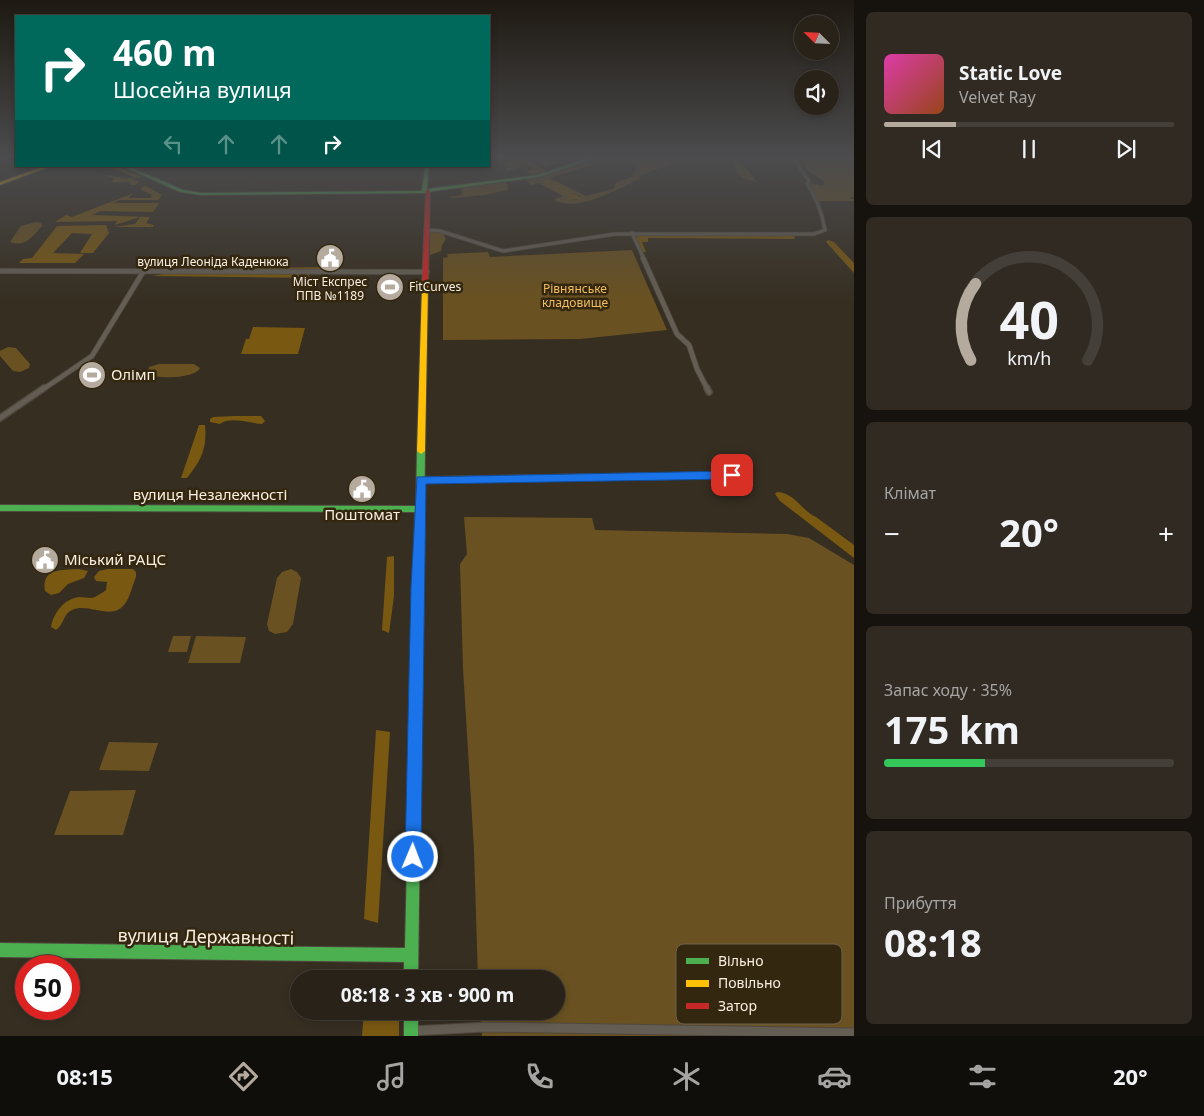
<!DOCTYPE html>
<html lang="uk">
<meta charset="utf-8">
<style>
body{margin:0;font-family:"Noto Sans",sans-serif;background:#302a22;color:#f1f3f6;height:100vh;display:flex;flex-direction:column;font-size:19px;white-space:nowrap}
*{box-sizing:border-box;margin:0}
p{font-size:16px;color:#a5a4a2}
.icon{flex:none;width:28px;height:28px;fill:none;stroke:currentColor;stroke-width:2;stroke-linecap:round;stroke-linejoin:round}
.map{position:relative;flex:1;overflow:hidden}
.panel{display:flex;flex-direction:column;gap:12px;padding:12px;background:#16130e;width:350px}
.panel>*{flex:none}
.guide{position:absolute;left:15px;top:15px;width:475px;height:152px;border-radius:0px;box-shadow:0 2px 8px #0003,0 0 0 1px #443f38;background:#00695c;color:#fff;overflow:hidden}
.needle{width:32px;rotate:294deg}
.tools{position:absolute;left:794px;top:15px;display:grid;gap:10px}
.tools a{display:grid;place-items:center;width:45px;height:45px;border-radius:50%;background:#282219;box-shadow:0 2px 8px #0003,0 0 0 1px #443f38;font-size:25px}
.speed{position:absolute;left:15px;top:955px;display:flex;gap:10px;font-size:25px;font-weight:700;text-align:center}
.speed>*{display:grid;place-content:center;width:65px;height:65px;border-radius:50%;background:#282219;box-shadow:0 2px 8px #0003,0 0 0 1px #443f38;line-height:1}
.speed .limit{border:8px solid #d22;background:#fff;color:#111}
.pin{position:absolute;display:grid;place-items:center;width:42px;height:42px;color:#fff;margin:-21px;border-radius:10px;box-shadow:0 2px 8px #0006}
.me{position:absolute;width:55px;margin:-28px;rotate:1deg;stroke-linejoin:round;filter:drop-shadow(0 0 4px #0008)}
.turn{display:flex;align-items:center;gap:18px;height:105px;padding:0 15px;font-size:22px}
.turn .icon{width:65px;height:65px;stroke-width:2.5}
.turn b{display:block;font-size:35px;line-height:42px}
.lanes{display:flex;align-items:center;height:48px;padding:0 15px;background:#0003;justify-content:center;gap:25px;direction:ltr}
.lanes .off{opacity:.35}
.big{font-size:38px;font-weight:700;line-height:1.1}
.panel .card{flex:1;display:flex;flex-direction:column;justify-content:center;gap:8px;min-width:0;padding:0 18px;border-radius:8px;background:#302a22}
.panel .dial{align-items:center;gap:0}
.dial svg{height:130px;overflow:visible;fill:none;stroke:#443f38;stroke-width:7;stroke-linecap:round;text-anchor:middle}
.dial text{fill:#f1f3f6;stroke:none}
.song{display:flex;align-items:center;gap:15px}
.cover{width:60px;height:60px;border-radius:8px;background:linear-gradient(135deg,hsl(320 70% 55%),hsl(20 70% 35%))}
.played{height:5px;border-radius:2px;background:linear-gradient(90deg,#b4ab9e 25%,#443f38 25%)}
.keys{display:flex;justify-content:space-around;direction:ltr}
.heat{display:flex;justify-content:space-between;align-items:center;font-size:28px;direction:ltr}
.charge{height:8px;border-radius:4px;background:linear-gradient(90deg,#34c759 35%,#443f38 0)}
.trip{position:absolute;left:290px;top:970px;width:275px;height:50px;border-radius:25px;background:#282219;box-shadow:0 2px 8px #0003,0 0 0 1px #443f38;font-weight:700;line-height:50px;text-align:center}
.tab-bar{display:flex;height:80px;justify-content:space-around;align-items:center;background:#100e0a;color:#a5a4a2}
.tab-bar .icon{width:35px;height:35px}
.tab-bar .selected{color:#b4ab9e}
.tab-bar b{font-size:22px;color:#f1f3f6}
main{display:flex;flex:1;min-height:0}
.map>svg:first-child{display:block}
</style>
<main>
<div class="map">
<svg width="854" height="1036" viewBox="0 0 854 1036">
<rect width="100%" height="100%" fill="#362e21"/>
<g fill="#695121" fill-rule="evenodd">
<polygon points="527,156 565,156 559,162 546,168"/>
<path d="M604 156H667L665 161H667L680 156H693L641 175 639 177 641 178C618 189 577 213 554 200L563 196 538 183 531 185 525 179 542 177ZM617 157 637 166 632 177 616 183 613 189 586 196 550 178ZM553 180 581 197 577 200H572C568 193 555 191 547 187Z"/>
<path d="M717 156H736L757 182C743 178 737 178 734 163Z"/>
<polygon points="801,156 854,156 854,165 852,166 854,169 854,197 848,198 854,199 854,201 818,201 810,183 823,186 824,181 807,170"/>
<polygon points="501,158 524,158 549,172 533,176 526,172 531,170 532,167 527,165 505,172 507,167 504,166 504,161 514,160"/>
<polygon points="491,181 503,181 508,185 508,190 485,195 451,198 450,197 462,195 461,187"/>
<path d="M36 222 41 223 42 226C33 236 25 248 10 242L21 226Z"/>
<polygon points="436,231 443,234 446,239 442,245 441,251 430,255 430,232"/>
<polygon points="632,250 667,330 580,339 443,340 443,258 448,257 447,254 488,252 490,257"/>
<polygon points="8,347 16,348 30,364 29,368 20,372 13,371 0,356 0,351"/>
<path d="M159 364H194L200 368C195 379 156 379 147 374L149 367Z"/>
<polygon points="464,517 592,518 595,530 787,534 809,538 854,565 854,1036 482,1036 480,1011 556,1011 556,979 478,979 474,850 463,668 460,564 467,554"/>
<polygon points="291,569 297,572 301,578 293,624 287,632 275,634 269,631 267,624 277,578 282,572"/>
<polygon points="173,636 191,636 187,652 168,652"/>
<polygon points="196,636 246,637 240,663 188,663"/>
<polygon points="109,742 158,743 149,771 99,770"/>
<polygon points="136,790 123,835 54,835 70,791"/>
</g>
<g fill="#795811">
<path d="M103 166H116L142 177 132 179 139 182 136 185H130V182C124 181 118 183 112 182L114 178 103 175C114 175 125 181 134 177L111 168 97 169Z"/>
<path d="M545 180C559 179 573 192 582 199L569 200 570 197 543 185 542 183Z"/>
<polygon points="146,186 162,195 158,200 119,200 114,203 159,203 153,212 101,211 92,215 150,217 146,223 154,225 153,227 114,227 135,224 140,217 115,225 117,221 55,222 66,215 72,217 131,194 133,194 128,198 151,198 152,195 141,190 141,187"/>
<polygon points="106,225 109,233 93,253 80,253 92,234 72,233 53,253 84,254 75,263 19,263 23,259 32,258 57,226"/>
<polygon points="637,234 794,235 795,236 794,239 648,238 648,242 642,242 646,252 643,252 637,240"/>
<polygon points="828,240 834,242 854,263 854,273 826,242"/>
<polygon points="333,267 332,271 166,271 167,269"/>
<polygon points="169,273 310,273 308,278 152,276"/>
<polygon points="253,327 305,328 298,354 241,354 246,339 249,339"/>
<path d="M235 416H261L265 421 262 424C249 423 230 416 220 424L210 422V419L213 417Z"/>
<path d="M199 425H205C207 448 202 459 187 478H181Z"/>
<path d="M777 492C794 492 802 511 816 517L854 545V558L780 501 775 494Z"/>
<polygon points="394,556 394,596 389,633 382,630 387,557"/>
<path d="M78 569 88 571 84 578 68 584 59 593 51 595 45 591C41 568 62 570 78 569Z"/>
<path d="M108 569H133L136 572V577C132 586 130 598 124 605 111 621 88 602 72 610 63 614 64 625 56 630L51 627C54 612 64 599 79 597 83 597 88 598 92 598 96 597 102 593 106 590L107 582 96 581 94 577 99 571Z"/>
<polygon points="376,730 390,732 378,923 364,919"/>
<polygon points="364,1011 399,1011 399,1036 362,1036"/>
</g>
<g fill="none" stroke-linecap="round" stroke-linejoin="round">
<g stroke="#51493f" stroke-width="4.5">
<g id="street-far3">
<polyline points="794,156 801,170"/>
<path d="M428 230 440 231 503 251 615 234H814L825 230C822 213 817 198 807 184L809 181 802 171"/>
<polyline points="632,233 644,259"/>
</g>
</g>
<g stroke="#51493f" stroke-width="6">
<g id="street-far2">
<polyline points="643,258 677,334 689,345 697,369 708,390"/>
<polyline points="0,271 427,272"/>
<polyline points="42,390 92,356 143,272"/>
</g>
</g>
<g stroke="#51493f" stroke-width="8">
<g id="street-far1">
<polyline points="707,388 709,392"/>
<polyline points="0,418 44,388"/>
<polyline points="421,480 732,475"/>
</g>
</g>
<g stroke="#51493f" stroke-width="11">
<polyline id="street" points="411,1031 485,1027 854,1033"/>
</g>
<g stroke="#51493f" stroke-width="2">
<g id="fast">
<polygon points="594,156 602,156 539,177 434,191 427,193 201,195 180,192 122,166 128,166 183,190 201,193 422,191 425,166 429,166 427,189 538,175"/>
<polygon points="421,448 425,451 418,979 404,979 404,962 0,957 0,943 405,948 415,512 0,511 0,505 416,506 417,451"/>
<rect x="404" y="1011" width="14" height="25"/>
</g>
</g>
<g stroke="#51493f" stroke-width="2">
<g id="slow">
<polygon points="45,166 52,166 0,185 0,182"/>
<polygon points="425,284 428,286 425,451 421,454 417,451 422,286"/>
</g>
</g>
<g stroke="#51493f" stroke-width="2">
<polygon id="jam" points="426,189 430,190 428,286 425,288 422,286"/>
</g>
<use href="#street-far3" stroke="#635d53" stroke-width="3"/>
<use href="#street-far2" stroke="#635d53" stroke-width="4.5"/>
<use href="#street-far1" stroke="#635d53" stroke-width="5"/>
<use href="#street" stroke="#635d53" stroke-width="9"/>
<use href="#fast" fill="#4caf50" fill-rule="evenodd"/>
<use href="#slow" fill="#ffc107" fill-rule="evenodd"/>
<use href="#jam" fill="#c62828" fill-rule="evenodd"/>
</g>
<linearGradient id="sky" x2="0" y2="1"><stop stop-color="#1e1912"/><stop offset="0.52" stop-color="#4c4c4e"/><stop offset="1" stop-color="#4c4c4e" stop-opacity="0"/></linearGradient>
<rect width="854" height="301" fill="url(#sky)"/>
<polygon fill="#1a73e8" stroke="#114b97" points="732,471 738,475 732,479 426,484 421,857 419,863 413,865 407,863 405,857 411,586 417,477"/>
<defs>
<g id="civic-disc" transform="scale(1.4375)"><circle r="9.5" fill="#b4ab9e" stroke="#34270f"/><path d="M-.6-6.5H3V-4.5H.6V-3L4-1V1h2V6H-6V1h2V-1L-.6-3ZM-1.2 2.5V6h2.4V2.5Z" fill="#fff"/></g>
<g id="stadium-disc" transform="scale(1.4375)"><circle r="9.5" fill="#b4ab9e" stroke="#34270f"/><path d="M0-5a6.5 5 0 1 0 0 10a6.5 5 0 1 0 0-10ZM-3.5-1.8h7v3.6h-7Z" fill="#fff"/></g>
</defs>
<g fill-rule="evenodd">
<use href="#civic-disc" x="330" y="258"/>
<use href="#stadium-disc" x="390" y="287"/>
<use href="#stadium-disc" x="92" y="375"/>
<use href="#civic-disc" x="362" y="489"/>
<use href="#civic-disc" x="45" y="560"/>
</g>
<g text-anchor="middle" stroke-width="5" stroke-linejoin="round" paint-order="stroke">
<g font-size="12" fill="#f8efe1" stroke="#34270f">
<text x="213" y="266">вулиця Леоніда Каденюка</text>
</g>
<g font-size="12" fill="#f8efe1" stroke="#34270f">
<text x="330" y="286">Міст Експрес<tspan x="330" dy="14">ППВ №1189</tspan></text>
<text x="409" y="291" text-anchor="start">FitCurves</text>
</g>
<g font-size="12" fill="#f3be5c" stroke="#34270f">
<text x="575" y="293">Рівнянське<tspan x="575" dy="14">кладовище</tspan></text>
</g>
<g font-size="15" fill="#f8efe1" stroke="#34270f" text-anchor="start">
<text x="111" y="380">Олімп</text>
<text x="362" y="520" text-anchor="middle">Поштомат</text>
<text x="64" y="565">Міський РАЦС</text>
</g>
<g font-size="15" fill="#f8efe1" stroke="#34270f">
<text x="210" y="500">вулиця Незалежності</text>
</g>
<g font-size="18" fill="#f8efe1" stroke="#34270f">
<text transform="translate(206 937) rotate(1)" y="6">вулиця Державності</text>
</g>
</g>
<rect x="676" y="944" width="166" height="80" rx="8" fill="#34270f" stroke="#6f634e" stroke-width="1"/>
<rect x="686" y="958" width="23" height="6" fill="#4caf50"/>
<rect x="686" y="980" width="23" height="7" fill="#ffc107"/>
<rect x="686" y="1003" width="23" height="6" fill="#c62828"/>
<g font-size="14" fill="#f8efe1">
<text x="718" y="966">Вільно</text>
<text x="718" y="988">Повільно</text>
<text x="718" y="1011">Затор</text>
</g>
</svg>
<div class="tools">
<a><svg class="needle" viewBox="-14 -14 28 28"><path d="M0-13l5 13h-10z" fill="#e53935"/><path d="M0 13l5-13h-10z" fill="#a5a4a2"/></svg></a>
<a><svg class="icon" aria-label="sound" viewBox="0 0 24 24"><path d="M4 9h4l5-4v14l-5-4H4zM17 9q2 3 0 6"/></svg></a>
</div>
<div class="speed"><div class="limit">50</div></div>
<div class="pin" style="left:732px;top:475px;background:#d93025"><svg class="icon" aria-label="arrive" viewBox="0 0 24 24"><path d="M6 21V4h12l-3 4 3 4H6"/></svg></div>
<svg class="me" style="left:413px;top:857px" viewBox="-20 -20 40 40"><circle r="17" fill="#1a73e8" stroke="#fff" stroke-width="3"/><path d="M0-11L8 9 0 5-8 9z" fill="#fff"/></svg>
<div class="trip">08:18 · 3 хв · 900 m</div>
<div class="guide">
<div class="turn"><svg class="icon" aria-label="right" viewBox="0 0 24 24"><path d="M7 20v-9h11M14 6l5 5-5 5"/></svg><div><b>460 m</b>Шосейна вулиця</div></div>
<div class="lanes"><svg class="icon off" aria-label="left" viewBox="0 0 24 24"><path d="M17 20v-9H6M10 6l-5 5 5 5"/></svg><svg class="icon off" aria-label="ahead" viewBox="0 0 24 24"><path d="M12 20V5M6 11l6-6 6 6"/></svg><svg class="icon off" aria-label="ahead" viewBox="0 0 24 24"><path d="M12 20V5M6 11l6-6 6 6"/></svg><svg class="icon" aria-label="right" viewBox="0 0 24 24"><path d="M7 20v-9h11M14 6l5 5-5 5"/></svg></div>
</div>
</div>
<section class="panel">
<div class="card">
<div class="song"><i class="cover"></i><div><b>Static Love</b><p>Velvet Ray</p></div></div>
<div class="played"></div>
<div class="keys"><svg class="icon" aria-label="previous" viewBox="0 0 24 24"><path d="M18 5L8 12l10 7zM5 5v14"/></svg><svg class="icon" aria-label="pause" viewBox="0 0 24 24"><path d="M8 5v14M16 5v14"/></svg><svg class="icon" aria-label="next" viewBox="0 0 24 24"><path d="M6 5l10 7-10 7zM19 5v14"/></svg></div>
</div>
<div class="card dial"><svg viewBox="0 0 100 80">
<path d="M14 69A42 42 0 1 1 86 69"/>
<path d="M14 69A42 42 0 0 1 17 22" stroke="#b4ab9e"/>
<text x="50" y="56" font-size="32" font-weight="700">40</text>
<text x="50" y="72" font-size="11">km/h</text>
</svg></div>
<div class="card"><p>Клімат</p>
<div class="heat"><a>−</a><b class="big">20°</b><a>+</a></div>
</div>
<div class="card"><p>Запас ходу · 35%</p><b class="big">175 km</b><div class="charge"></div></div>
<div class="card"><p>Прибуття</p><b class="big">08:18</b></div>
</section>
</main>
<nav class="tab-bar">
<b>08:15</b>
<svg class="icon selected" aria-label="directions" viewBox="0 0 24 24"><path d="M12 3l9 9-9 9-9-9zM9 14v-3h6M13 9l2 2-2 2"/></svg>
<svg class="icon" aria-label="music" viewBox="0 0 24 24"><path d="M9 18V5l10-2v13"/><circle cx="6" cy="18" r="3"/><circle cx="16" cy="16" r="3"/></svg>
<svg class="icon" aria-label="phone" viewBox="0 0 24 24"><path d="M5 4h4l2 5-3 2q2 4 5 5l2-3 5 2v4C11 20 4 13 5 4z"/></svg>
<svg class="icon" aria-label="climate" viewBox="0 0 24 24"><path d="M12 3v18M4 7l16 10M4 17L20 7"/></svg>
<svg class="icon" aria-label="car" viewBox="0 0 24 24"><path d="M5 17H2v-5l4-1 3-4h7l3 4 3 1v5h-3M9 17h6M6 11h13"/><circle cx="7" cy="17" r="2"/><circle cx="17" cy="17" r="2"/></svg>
<svg class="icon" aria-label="filters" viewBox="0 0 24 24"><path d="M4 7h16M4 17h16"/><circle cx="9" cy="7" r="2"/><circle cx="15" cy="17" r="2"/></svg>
<b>20°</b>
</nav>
